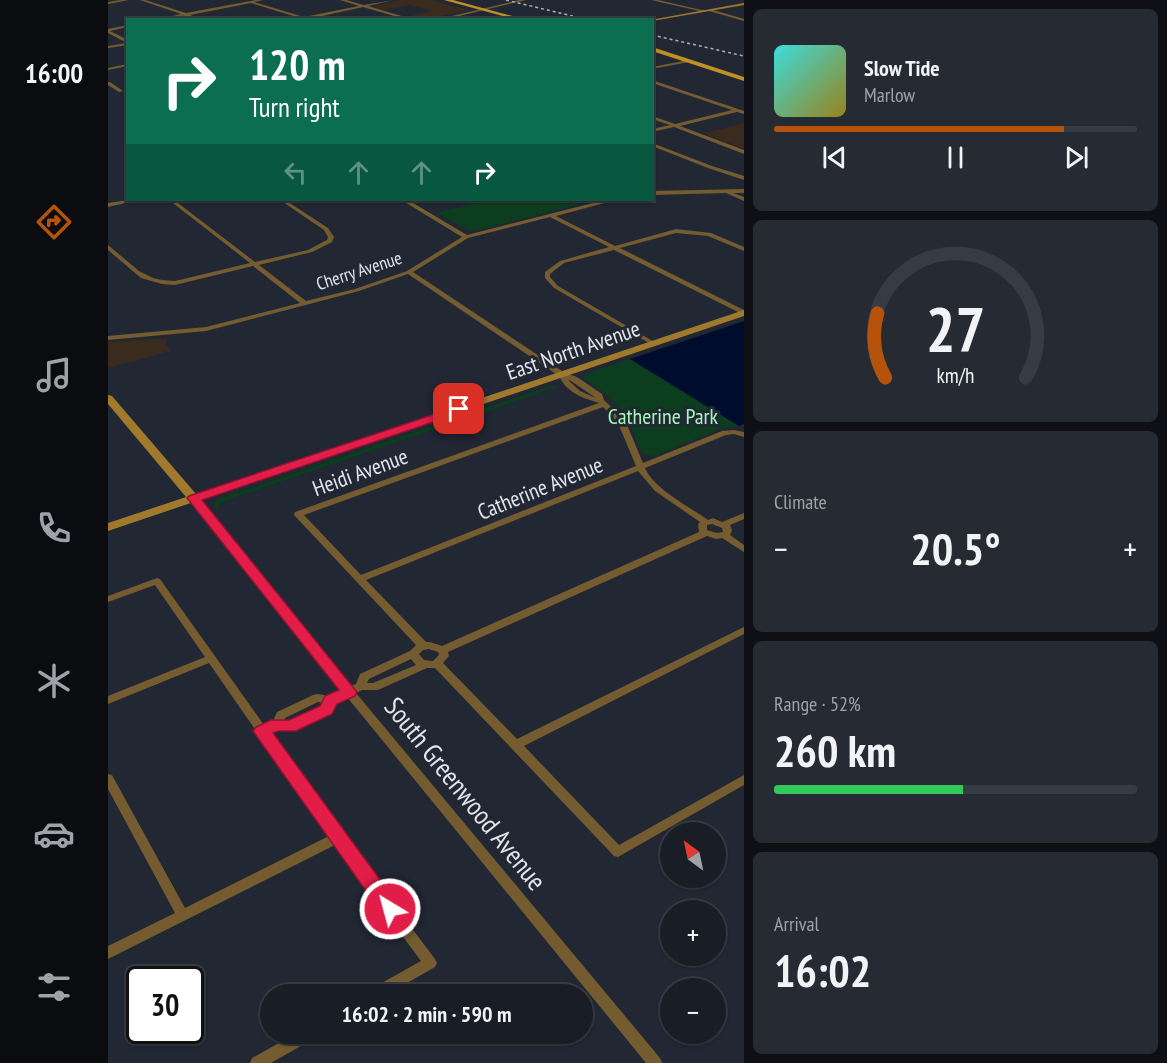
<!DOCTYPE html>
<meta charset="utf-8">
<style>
body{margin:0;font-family:"PT Sans Narrow",sans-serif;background:#262a32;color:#f1f3f6;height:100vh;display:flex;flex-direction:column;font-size:22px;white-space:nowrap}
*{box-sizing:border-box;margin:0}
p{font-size:20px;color:#9fa2a7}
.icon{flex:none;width:33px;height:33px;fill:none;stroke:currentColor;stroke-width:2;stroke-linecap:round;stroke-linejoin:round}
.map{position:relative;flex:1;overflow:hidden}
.details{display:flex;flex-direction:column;gap:9px;padding:9px;background:#0e1015;width:423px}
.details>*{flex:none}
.guide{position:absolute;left:18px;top:18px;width:528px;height:183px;border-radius:0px;box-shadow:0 2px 4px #0004,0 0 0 2px #373b43;background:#0b6e4f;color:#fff;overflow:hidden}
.needle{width:39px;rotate:327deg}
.fabs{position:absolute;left:552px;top:822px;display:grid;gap:12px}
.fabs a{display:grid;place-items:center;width:66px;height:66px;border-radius:50%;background:#191d26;box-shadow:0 2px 4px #0004,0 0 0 2px #373b43;font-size:30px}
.speed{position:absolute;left:18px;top:966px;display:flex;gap:12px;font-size:30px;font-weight:700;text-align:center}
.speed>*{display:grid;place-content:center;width:78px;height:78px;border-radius:50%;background:#191d26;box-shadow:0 2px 4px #0004,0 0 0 2px #373b43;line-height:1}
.speed .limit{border:3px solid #111;border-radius:9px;background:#fff;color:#111}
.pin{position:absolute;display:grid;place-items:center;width:51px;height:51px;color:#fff;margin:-26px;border-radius:12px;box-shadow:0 3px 9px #0006}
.me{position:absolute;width:66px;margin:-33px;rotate:323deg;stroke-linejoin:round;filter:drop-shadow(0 0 4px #0008)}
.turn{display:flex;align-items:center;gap:21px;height:126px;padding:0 24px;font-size:27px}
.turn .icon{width:78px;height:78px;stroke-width:2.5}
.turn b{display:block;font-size:42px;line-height:51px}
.lanes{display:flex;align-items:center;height:57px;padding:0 24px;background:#0003;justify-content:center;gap:30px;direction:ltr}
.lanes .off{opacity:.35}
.big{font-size:45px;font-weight:700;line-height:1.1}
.details .tile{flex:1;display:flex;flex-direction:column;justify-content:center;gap:9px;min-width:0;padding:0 21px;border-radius:9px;background:#262a32}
.details .dial{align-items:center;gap:0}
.dial svg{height:156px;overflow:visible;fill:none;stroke:#373b43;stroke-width:7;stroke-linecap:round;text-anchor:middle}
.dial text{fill:#f1f3f6;stroke:none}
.song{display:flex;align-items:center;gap:18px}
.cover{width:72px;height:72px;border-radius:9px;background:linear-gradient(135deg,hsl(180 70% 55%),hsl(50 70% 35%))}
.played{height:6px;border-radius:3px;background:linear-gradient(90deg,#b45309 80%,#373b43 80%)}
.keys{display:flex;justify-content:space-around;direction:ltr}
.heat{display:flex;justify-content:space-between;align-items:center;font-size:33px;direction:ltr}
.charge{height:9px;border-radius:4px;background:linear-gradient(90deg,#34c759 52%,#373b43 0)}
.trip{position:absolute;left:152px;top:984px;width:333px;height:60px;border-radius:30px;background:#191d26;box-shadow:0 2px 4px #0004,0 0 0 2px #373b43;font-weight:700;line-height:60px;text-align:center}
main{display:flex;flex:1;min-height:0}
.tabs{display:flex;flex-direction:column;width:108px;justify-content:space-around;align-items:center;background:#0a0c0f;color:#9fa2a7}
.tabs .icon{width:42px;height:42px}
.tabs .active{color:#b45309}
.tabs b{font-size:27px;color:#f1f3f6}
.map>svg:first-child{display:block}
</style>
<main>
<nav class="tabs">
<b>16:00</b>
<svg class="icon active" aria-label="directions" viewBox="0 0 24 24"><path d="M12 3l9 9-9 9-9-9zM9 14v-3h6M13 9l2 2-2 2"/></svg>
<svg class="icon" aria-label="music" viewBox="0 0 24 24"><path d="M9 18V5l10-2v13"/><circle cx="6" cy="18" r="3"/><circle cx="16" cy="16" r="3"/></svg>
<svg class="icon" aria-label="phone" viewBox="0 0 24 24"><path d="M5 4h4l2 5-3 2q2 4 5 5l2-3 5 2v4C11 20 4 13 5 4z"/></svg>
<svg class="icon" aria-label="climate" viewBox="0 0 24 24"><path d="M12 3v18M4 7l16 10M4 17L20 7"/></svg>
<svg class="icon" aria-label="car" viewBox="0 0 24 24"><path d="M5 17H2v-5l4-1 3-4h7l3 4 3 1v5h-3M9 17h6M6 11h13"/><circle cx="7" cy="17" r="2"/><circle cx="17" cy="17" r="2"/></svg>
<svg class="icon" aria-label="filters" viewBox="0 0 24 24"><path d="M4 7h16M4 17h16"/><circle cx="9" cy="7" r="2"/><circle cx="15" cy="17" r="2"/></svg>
</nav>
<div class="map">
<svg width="636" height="1063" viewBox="0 0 636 1063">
<rect width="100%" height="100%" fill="#212733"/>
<g fill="#392c1e">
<polygon points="292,0 323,0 361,10 314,20 302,16 325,11 301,5 277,10 264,6"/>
<polygon points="636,123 636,149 595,133 625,126"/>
<polygon points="59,338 57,345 63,351 0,368 0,342"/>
</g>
<g fill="#0b3d1e">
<polygon points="378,200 488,200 367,231 359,230 329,213"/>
<path d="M522 359 631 426 614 428 549 455 541 456 534 453C516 409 517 407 476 379L477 374Z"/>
<polygon points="442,386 452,386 114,502 108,510 105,507 110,499"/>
</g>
<polygon fill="#000c2e" points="636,321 636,424 631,426 522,359"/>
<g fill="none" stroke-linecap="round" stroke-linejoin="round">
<g fill="#745c30" fill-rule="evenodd">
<polygon points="12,0 21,0 0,4 0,2"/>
<path d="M32 0H37L78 13 148 0H155L146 2 196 17 251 6 232 0H238L256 5 286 0 260 6 307 20H300L255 7 196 20H187L192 18 143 3 82 15 96 20C89 20 83 16 77 16 67 15 57 20 47 20L73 14Z"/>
<polygon points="411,0 418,0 335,20 327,20"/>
<polygon points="543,0 550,0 598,11 596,12"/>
<polygon points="602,9 636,19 636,21 601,11"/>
<polygon points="20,25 20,27 2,31 20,40 20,45 0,48 0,46 19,43 0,33 0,29"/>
<polygon points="580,60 581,62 544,69 544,67"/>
<polygon points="20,64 20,66 0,70 0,68"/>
<polygon points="544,80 636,111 636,114 629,112 572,126 636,150 636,154 566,127 544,132 544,129 562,125 544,119 544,116 567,124 624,110 544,83"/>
<polygon points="0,82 2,82 15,91 11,92 0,85"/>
<polygon points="544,143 604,166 636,176 636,180 600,168 544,146"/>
<polygon points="636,189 636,193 625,193 636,197 636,201 618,193 544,195 544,191"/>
<polygon points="21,200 30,200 0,207 0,203"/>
<path d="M61 200H66L147 262 200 250 219 240 220 237 216 230 172 200H177L220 228 226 237 224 242 204 252 151 265 198 301 247 289 299 271 354 237 295 201V200H300L359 235 497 200H504V201L448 216 507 246 568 229 603 233 636 247V251L600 236 568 233 512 248 636 310V315L506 250 456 263 442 274V277L450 286 548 343V345L546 346 446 288 437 278V272L452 261 501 247 442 217 360 238 305 272 457 373 469 377 494 394 496 400 517 420 535 463 614 431 626 430 636 432V437L626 434 618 435 537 468C546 489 582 507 600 520L605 518 614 522 636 513V519L622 525 624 530 622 535 636 545V552L614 538 608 539 599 536 340 652 341 656 335 663 409 739 636 627V634L416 746 511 845 636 775V785L510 857 506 856 327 668H319L270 690H254L248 693 552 1058 554 1063H538L239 697 227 703 222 713 186 729 182 730 170 728 161 732 233 834 327 959 329 963 327 967 280 994H261L263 989 313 961 227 845 0 959V946L67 913 0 789V774L4 775 77 908 221 836 101 663 0 704V696L97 657 47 585 0 602V596L49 578 52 579 156 725 165 721 169 712 205 695 209 694 222 696 234 690 82 500 81 498 82 496H88L242 686 248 684 252 674 302 651 308 645 187 516 186 514 187 512 491 403C475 398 459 393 451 376L300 274 251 291 98 331 0 340V336L98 327 192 303 145 266 67 285 54 284 33 278 0 250V245L31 271 45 278 54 280 67 281 142 263ZM460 380 463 381 488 398 472 391ZM495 407 510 423 528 466 253 575 196 515ZM530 471 547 491 592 522 590 524 591 532 334 646 322 642H318L258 580ZM604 524 614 528 615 532 609 533 599 530V525ZM321 649 330 652 331 655 325 661 316 660 311 654 315 650ZM303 659 308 665 265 683H259L261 679ZM210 702 216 703 214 707 181 722 176 721 177 718Z"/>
<polygon points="187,1034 207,1034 205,1039 163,1063 142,1063 144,1058"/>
</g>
<g fill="#a0792d" fill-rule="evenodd">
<polygon points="636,3 636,5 544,21 544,20 542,20"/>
<polygon points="636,310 636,316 0,531 0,523 78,497 0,404 0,395 4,396 88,494"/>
</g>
<g fill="#c19024" fill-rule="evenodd">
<polygon points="336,0 345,0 419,20 409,20"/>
<polygon points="544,47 636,77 636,81 544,51"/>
</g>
<g stroke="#abb0b9" stroke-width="1.5" stroke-dasharray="3 3" stroke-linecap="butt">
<polyline points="398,0 481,20"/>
<polyline points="544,35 636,56"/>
</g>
</g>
<polygon fill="#e11d48" stroke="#92132f" stroke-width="1.5" points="351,406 356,409 355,412 94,500 249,692 247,696 229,704 224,714 188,731 171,731 165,733 289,903 292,909 289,915 282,918 275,915 145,731 148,727 163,720 181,720 212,706 217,696 231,690 79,498 81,496"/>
<g text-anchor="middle" stroke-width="6" stroke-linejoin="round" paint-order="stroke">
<g font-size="18" fill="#e1e5ed" stroke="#212733">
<text transform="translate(251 271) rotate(-18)" y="6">Cherry Avenue</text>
</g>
<g font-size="22" fill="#e1e5ed" stroke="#212733">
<text transform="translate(465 350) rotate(-19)" y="8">East North Avenue</text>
<text transform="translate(252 472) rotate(-20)" y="8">Heidi Avenue</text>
<text transform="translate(432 488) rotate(-22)" y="8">Catherine Avenue</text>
</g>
<g font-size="22" fill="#a1f8b7" stroke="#212733">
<text x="555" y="424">Catherine Park</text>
</g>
<g font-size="27" fill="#e1e5ed" stroke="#212733">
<text transform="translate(357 794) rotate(51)" y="9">South Greenwood Avenue</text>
</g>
</g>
</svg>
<div class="fabs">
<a><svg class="needle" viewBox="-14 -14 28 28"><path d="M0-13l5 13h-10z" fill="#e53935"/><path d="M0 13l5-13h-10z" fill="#9fa2a7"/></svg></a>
<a>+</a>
<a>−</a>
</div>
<div class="speed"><div class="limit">30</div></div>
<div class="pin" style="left:351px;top:409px;background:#d93025"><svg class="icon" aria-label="arrive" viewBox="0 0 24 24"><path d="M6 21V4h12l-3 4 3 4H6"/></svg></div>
<svg class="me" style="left:282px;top:909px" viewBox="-20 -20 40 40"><circle r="17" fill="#e11d48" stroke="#fff" stroke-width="3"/><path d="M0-11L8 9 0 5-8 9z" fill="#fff"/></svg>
<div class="trip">16:02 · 2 min · 590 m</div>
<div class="guide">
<div class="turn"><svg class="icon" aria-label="right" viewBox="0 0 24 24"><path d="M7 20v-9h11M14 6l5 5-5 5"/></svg><div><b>120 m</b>Turn right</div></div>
<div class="lanes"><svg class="icon off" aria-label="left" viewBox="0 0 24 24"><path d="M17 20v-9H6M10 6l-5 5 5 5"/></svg><svg class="icon off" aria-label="ahead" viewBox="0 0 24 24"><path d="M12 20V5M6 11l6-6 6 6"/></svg><svg class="icon off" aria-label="ahead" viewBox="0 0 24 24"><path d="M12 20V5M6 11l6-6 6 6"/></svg><svg class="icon" aria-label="right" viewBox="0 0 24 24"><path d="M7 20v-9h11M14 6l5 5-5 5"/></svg></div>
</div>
</div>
<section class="details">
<div class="tile">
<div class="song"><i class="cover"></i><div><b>Slow Tide</b><p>Marlow</p></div></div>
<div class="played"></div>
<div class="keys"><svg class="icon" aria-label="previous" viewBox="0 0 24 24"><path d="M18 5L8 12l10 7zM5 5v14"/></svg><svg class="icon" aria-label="pause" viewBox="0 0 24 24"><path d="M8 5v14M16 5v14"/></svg><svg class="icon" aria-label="next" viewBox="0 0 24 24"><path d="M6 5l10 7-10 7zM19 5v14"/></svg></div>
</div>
<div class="tile dial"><svg viewBox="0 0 100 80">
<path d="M14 69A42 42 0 1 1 86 69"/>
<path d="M14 69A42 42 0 0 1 10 36" stroke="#b45309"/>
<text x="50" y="56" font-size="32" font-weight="700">27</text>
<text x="50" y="72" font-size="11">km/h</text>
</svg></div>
<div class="tile"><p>Climate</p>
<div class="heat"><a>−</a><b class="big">20.5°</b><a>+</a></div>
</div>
<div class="tile"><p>Range · 52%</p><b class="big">260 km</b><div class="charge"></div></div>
<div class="tile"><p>Arrival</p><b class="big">16:02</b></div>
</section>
</main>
